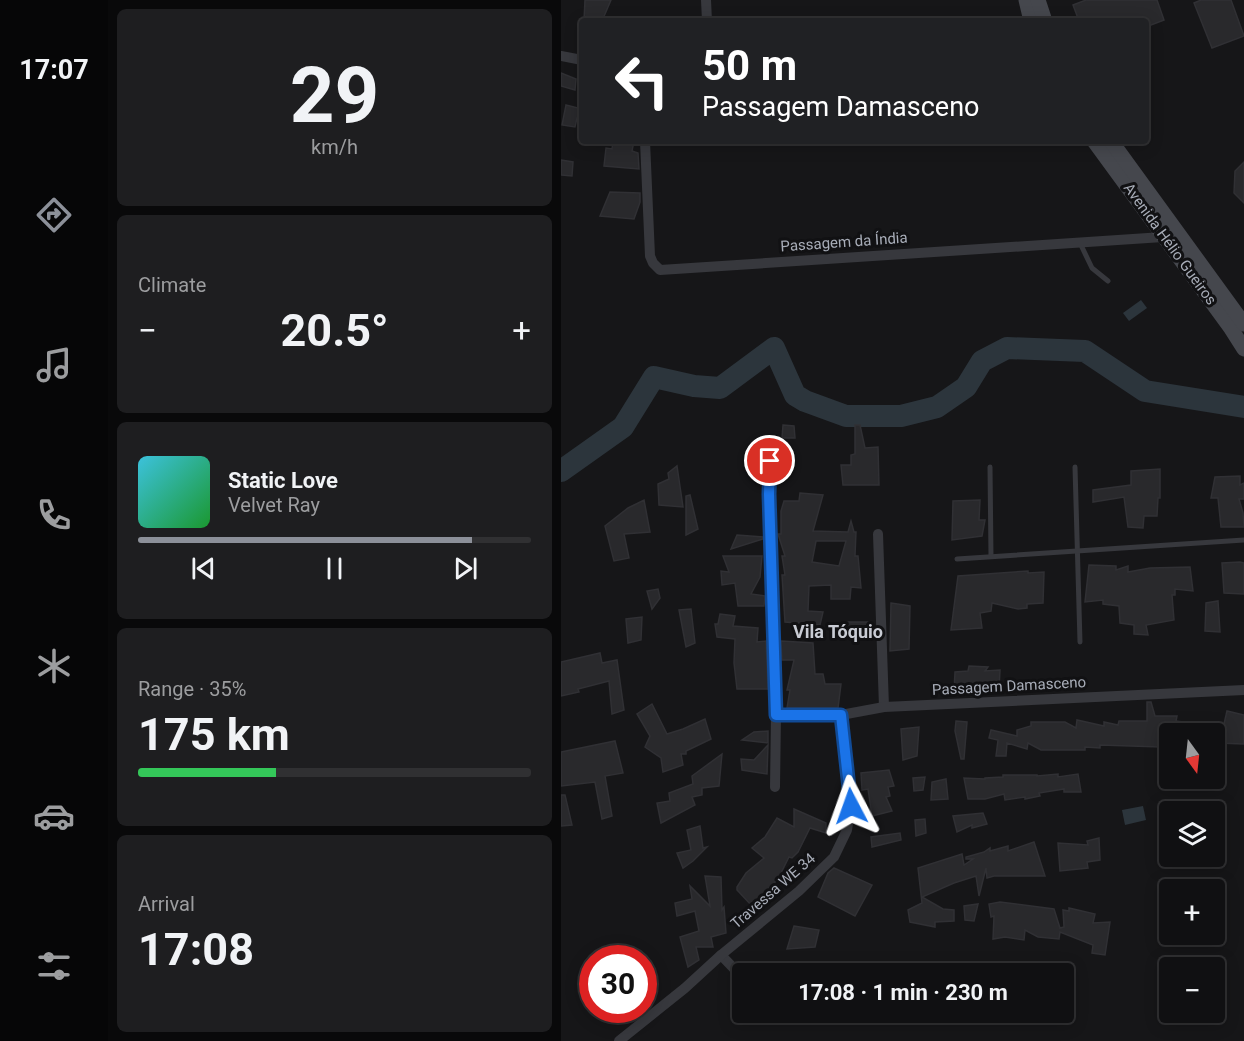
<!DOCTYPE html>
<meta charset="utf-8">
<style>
body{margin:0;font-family:Roboto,sans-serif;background:#1e1e20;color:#f1f3f6;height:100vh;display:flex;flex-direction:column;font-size:22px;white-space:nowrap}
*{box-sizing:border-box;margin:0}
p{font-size:20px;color:#9c9d9f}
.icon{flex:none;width:33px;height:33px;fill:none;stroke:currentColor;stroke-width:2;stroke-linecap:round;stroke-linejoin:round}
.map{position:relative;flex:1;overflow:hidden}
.drawer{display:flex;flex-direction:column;gap:9px;padding:9px;background:#09090a;width:453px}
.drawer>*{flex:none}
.guide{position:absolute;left:18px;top:18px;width:570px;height:126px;border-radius:6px;box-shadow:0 3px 15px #0003,0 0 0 2px #303032;background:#202124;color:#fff;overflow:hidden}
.needle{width:39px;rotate:165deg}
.fabs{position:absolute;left:598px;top:723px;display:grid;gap:12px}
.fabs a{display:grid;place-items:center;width:66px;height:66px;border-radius:6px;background:#101012;box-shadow:0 3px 15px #0003,0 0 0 2px #303032;font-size:30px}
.speed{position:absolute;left:18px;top:945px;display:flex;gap:12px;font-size:30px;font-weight:700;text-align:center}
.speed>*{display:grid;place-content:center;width:78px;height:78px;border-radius:50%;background:#101012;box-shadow:0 3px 15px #0003,0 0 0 2px #303032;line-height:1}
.speed .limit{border:9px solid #d22;background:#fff;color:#111}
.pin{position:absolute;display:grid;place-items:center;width:51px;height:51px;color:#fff;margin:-26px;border:3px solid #fff;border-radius:50%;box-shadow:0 2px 6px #0007}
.me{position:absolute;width:66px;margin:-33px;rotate:356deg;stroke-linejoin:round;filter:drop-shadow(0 0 4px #0008)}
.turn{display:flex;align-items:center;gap:21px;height:126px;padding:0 24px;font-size:27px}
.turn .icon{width:78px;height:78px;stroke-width:2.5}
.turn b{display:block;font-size:42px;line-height:51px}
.big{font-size:45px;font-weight:700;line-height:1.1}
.drawer .card{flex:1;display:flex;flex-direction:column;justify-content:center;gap:9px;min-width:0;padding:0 21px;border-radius:9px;background:#1e1e20}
.drawer .dial{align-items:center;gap:0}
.dial b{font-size:78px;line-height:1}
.song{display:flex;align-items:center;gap:18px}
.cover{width:72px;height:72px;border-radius:9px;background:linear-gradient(135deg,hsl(190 70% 55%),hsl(130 70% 35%))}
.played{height:6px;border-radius:3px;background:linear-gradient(90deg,#8c9099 85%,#303032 85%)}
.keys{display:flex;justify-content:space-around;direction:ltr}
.heat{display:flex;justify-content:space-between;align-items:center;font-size:33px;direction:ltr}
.charge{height:9px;border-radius:4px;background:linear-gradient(90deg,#34c759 35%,#303032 0)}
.trip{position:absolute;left:171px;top:963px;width:342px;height:60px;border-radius:6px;background:#101012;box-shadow:0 3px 15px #0003,0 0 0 2px #303032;font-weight:700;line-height:60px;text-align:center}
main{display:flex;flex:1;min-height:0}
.menu{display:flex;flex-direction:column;width:108px;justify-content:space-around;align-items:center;background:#060607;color:#9c9d9f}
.menu .icon{width:42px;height:42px}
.menu .active{color:#8c9099}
.menu b{font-size:27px;color:#f1f3f6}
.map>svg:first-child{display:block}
</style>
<main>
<nav class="menu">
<b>17:07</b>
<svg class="icon active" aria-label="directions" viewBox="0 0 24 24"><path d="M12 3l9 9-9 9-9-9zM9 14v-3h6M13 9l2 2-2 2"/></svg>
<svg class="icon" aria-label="music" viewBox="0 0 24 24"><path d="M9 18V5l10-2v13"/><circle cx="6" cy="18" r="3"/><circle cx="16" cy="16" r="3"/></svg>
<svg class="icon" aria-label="phone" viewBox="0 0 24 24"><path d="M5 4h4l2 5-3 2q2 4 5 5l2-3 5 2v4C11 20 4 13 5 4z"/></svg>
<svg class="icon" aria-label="climate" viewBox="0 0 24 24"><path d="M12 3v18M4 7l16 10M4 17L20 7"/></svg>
<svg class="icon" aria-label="car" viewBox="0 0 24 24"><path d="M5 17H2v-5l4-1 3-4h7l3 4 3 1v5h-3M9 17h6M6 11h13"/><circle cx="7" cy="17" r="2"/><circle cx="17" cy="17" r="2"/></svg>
<svg class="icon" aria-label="filters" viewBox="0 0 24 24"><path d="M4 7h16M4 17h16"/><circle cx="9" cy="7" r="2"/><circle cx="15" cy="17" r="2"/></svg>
</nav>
<section class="drawer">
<div class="card dial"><b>29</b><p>km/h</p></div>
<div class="card"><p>Climate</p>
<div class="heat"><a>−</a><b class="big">20.5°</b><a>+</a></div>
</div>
<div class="card">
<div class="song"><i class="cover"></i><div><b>Static Love</b><p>Velvet Ray</p></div></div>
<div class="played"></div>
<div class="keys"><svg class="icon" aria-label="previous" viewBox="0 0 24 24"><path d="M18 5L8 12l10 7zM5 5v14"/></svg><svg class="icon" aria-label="pause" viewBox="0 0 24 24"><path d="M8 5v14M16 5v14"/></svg><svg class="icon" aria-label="next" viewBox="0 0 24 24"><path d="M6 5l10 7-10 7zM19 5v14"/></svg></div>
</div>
<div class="card"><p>Range · 35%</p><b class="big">175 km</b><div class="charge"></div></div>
<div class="card"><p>Arrival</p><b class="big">17:08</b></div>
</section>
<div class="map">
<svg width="683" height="1041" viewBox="0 0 683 1041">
<rect width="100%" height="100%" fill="#161618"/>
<g fill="#2c353c">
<polygon points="580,300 586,308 568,321 562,313"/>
<polygon points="582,806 585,820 564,825 561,810"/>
</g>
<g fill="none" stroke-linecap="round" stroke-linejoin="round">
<polyline stroke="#2c353c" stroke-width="22" points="0,471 62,427 93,377 133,386 159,388 213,348 234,395 244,401 285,416 340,416 376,407 405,387 421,361 446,348 524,351 584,391 683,407"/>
</g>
<g fill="#29292c" stroke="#303034" stroke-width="1.5" fill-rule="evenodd">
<polygon points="24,0 50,0 41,21 23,21"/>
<polygon points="525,0 596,0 603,20 585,27 585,21 518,21 512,5"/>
<polygon points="640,0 670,0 683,36 651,48 633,3"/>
<polygon points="0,73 15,79 14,90 0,86"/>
<polygon points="5,105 21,109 21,118 16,118 14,127 1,125"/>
<polygon points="73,141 71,151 77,153 78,169 43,166 45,148 51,149 52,142"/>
<polygon points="0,160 12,162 11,176 0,175"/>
<polygon points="683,162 683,203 673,193 674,171"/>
<polygon points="49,192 79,193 79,202 73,219 39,216"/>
<polygon points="222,425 233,426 234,438 221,438"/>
<polygon points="294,425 299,425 304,448 317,447 318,485 282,485 280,465 290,465 290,455 294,454"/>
<polygon points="116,466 122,507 98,505 97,484 108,479 107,473"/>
<polygon points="599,469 599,498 597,498 596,516 583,516 582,528 567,527 563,497 532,502 532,490 570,485 570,471"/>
<polygon points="679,476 679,485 683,483 683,499 678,499 682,513 683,527 660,527 657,498 650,498 654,477"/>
<path d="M239 493 262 495 252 531 287 532 290 521 293 532H295L294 556H297L300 588 290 587 289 599H270V585L248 586 247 611 262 612 259 625 224 622 221 575H224L221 556H224L217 534H220V511L223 501H238ZM255 541H285L278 566 251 562Z"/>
<polygon points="129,495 137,529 125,535 125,496"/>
<polygon points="83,500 89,532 63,534 68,558 53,561 44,526 67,508"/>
<polygon points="419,500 418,520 424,520 421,536 391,540 392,501"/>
<polygon points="176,535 202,537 202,539 170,549"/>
<polygon points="162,556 201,556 199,577 190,594 204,596 203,606 177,606 174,583 161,585 160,571 168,572"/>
<polygon points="679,562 683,563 683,594 663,593 661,563"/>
<polygon points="528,565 555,566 555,570 567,566 567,572 589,568 629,567 632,591 614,589 614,595 611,595 613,620 585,625 587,635 573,634 573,625 559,623 558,606 542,604 542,600 524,602"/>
<polygon points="467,571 467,573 483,572 482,603 466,604 466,608 457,609 431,603 430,611 419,613 421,628 390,630 397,576"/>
<polygon points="97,589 99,598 91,609 86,591"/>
<polygon points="657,601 659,632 644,631 645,603"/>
<polygon points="330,603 349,606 348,649 329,651"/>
<polygon points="130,609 134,643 125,647 118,610"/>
<polygon points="159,614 174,616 172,626 197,628 196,642 205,641 207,689 176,689 173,663 174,639 156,637 154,624 157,624"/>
<polygon points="81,617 80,640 67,643 65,619"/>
<polygon points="282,622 308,622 309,633 282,632"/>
<polygon points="220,641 252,643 254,674 262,674 264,684 280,684 277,708 226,708 229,690 226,690 233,660 221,660"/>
<polygon points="39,653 41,663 56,660 63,710 51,714 48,681 17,689 18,692 0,696 0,662"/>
<polygon points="408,666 427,667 424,671 439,670 438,689 393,692 394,672 407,671"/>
<polygon points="586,702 590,702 594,716 616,716 615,721 636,724 637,722 663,724 666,711 683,715 683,744 657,743 660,734 609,734 609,745 600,747 539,745 539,748 524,747 524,750 480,750 467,743 466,749 446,743 445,756 435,756 437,740 428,738 430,730 456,736 456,730 470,726 470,722 504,722 515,728 516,720 543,726 543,722 557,725 558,721 586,721"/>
<polygon points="91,704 106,734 122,729 144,719 150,739 125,751 125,754 120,754 122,765 102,772 100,758 84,747 89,736 76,714"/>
<polygon points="395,721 406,722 403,759 400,759 394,731"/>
<polygon points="358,727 356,756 342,760 340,729"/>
<polygon points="207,731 207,743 181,740 193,732"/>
<polygon points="54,741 62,773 44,776 51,816 41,819 34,782 0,786 0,752"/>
<polygon points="207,745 206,774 181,770 180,759 193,760"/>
<polygon points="161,754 158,786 141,788 141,795 131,797 134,805 100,823 96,803 109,801 108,793 132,784 131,776"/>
<polygon points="328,770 333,786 327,787 329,796 325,797 331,811 311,816 307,789 301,790 300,773"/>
<polygon points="497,774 497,777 517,774 520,792 503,792 503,789 478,793 479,796 464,799 464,797 444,800 443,794 424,799 407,799 403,778 424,779 424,778 442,777 442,775 476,775 476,776"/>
<polygon points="364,777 362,790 353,791 352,778"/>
<polygon points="385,779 387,799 370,800 371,782"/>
<polygon points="0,795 4,795 11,825 0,826"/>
<polygon points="233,809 265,823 265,833 249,828 237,852 231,858 228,857 217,879 191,906 176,890 176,887 185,873 203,858 191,848 204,837 216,818 233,827"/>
<polygon points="422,813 426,824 411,828 411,825 396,832 392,816"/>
<polygon points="364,819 365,833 355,836 354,820"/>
<polygon points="139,826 142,848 146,847 132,861 122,868 116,853 130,850 126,830"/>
<polygon points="339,833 340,840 311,847 310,837"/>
<polygon points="538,838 539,860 526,862 527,868 499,871 497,843 527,845 526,841"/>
<polygon points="473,842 484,876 433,876 426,878 425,868 418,896 415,876 393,883 361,897 382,909 393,910 393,921 374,922 374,927 349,922 347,910 361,903 357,868 401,854 403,865 412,859 405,859 405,857 423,852 429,848 429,851 447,846 447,851"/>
<polygon points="273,868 311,885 294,916 257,897 267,873"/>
<polygon points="144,876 160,877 161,910 163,907 165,933 150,937 152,947 135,947 138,960 127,967 119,937 138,931 134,911 116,916 114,903 131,899 129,886 149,906"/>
<polygon points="439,902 493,909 499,928 503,927 502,910 508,911 508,908 534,914 532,923 549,922 544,955 531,953 532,945 499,932 498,939 477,937 464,930 463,940 444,937 432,939 433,916 430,917 428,904"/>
<polygon points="417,904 413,921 404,920 403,906"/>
<polygon points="233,926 258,930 254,947 226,949"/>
</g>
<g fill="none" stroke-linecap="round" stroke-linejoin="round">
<g stroke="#37383d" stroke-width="5">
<polyline points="519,243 531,268 547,281"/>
<polyline points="429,467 430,556"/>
<polyline points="514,467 519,642"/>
<polyline points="396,559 683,540"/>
</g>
<g stroke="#37383d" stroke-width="10">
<polyline points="145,0 146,21"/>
<polyline points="0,56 21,60"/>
<polyline points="84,141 89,256 92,263 99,270 602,237"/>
<polyline points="209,461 208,494 215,715 214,787"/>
<polyline points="317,534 323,707"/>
<polyline points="215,715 280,715 323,707 683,690"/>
<polyline points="160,955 182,978"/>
<polyline points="58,1041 124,988 160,955 238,891 273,857 286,830 290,805 280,715"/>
</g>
<g stroke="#45474d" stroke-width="15">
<polyline points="465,0 470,21"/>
<polyline points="477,0 484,21"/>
<polyline points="533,141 669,327 683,349"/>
<polyline points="550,141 683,324"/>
</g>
</g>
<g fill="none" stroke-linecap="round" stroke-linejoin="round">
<g stroke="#114b97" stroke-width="15">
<polyline id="route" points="209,461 208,494 215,715 280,715 290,806"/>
</g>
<use href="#route" stroke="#1a73e8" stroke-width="10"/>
</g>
<g text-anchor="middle" stroke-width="6" stroke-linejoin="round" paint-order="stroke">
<g font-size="15" fill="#a8adb8" stroke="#111113">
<text transform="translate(283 242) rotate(-4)" y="5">Passagem da Índia</text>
<text transform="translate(609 244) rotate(54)" y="5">Avenida Hélio Gueiros</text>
<text transform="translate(448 686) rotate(-3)" y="5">Passagem Damasceno</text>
<text transform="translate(212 891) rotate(-41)" y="5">Travessa WE 34</text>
</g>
<g font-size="18" font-weight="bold" fill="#c9ccd4" stroke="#111113">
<text x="277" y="638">Vila Tóquio</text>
</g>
</g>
</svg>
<div class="fabs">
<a><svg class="needle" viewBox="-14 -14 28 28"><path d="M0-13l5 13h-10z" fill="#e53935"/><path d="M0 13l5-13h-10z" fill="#9c9d9f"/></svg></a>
<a><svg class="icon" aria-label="layers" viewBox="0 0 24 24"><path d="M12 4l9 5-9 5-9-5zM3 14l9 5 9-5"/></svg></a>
<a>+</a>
<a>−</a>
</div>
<div class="speed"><div class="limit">30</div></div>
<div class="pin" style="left:209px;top:461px;background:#d93025"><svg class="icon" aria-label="arrive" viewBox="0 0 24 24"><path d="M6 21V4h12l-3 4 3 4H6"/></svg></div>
<svg class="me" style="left:290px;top:806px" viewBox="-20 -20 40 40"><path d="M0-17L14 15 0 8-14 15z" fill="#1a73e8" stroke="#fff" stroke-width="4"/></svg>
<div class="trip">17:08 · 1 min · 230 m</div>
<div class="guide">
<div class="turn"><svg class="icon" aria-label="left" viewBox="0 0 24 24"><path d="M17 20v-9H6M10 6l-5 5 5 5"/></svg><div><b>50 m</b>Passagem Damasceno</div></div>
</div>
</div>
</main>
